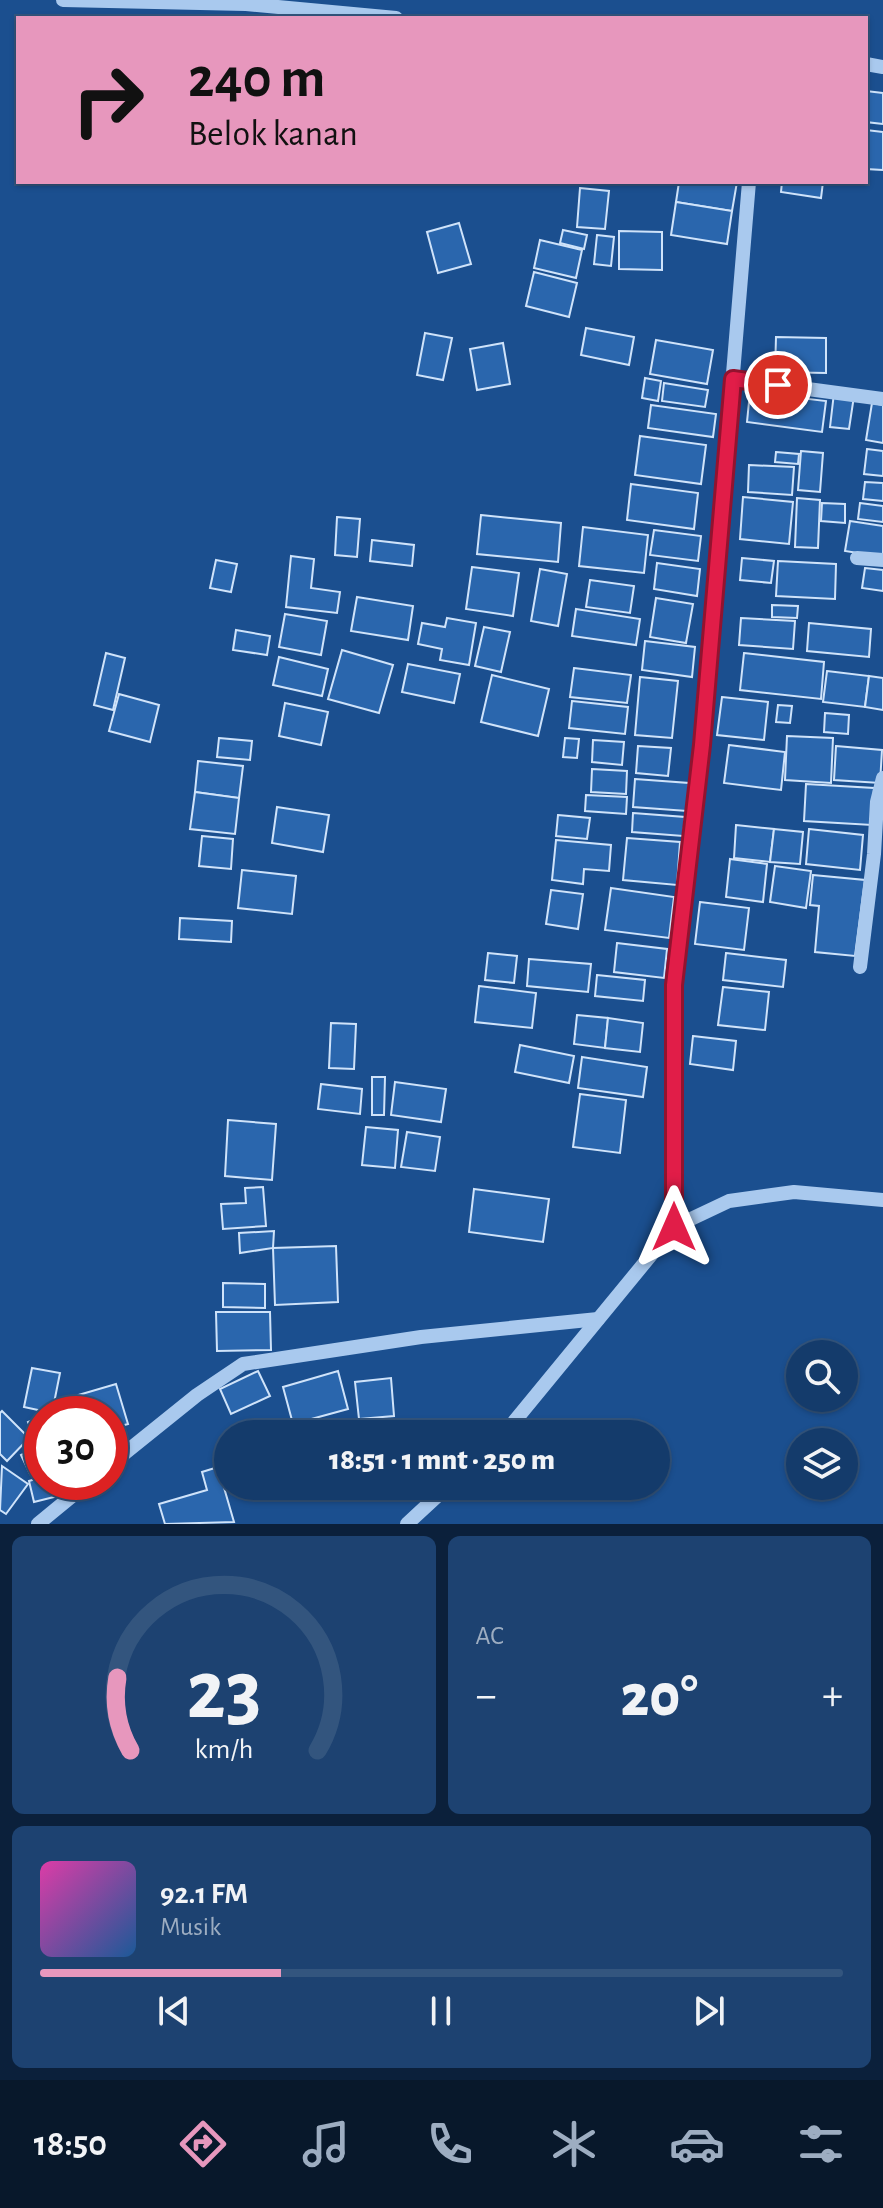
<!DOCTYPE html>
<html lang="id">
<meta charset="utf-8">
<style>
body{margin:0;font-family:"Alegreya Sans",sans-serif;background:#1d4271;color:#f1f3f6;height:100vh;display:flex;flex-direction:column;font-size:30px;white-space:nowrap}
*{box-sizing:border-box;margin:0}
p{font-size:26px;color:#9dadc1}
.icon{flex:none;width:44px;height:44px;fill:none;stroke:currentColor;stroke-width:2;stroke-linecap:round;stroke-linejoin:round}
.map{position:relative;height:1524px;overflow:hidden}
.sheet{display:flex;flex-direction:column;gap:12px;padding:12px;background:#0b203b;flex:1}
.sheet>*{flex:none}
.top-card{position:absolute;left:16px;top:16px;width:852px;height:168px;border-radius:0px;box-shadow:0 2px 6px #0004,0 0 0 2px #33557e;background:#e797bd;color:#111;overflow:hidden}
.buttons{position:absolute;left:786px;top:1340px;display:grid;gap:16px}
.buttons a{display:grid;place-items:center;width:72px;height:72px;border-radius:50%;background:#143b6b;box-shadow:0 2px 6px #0004,0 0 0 2px #33557e;font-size:40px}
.speed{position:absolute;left:24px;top:1396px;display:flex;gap:16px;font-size:40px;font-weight:700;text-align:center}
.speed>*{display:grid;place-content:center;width:104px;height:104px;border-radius:50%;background:#143b6b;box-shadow:0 2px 6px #0004,0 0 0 2px #33557e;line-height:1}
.speed .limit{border:12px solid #d22;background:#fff;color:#111}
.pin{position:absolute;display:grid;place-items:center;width:68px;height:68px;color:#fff;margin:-34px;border:4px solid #fff;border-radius:50%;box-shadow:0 2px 8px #0007}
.me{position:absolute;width:88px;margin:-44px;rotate:0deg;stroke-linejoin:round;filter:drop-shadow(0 0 6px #0008)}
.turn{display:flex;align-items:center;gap:28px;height:168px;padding:0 40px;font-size:36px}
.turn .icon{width:104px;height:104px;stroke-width:2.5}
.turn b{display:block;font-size:56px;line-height:68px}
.big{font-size:60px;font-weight:800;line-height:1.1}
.sheet .widget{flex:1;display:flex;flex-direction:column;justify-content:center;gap:12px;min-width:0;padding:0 28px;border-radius:12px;background:#1d4271}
.sheet .dial{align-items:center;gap:0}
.dial svg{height:208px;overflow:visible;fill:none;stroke:#33557e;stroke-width:7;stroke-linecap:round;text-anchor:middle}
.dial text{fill:#f1f3f6;stroke:none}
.song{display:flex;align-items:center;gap:24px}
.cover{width:96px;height:96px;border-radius:12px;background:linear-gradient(135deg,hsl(320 70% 55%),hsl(210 70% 35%))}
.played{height:8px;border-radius:4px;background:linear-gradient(90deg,#e797bd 30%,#33557e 30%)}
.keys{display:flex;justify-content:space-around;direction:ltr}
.heat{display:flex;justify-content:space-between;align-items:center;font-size:44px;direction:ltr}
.sheet .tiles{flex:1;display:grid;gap:12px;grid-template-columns:1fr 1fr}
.widget:last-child{grid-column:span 2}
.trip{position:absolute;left:214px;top:1420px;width:456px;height:80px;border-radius:40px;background:#143b6b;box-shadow:0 2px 6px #0004,0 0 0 2px #33557e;font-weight:800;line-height:80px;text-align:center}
.menu{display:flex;height:128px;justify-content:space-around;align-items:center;background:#08182b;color:#9dadc1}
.menu .icon{width:56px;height:56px}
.menu .on{color:#e797bd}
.menu b{font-size:36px;color:#f1f3f6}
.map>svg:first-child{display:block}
</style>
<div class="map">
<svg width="883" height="1524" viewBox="0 0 883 1524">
<rect width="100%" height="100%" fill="#1b4f8f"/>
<g fill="#2a66ad" stroke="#cfe3fa" stroke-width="2">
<polygon points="866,91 883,93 883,124 866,122"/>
<polygon points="866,130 883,132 883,170 866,169"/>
<polygon points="679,182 737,182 732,211 676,202"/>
<polygon points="782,182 823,182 821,198 781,192"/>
<polygon points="580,188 609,191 605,229 577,227"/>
<polygon points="676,202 732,211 727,244 671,235"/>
<polygon points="459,223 471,264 438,273 427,232"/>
<polygon points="563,230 587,235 584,249 560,243"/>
<polygon points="619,231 662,232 662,270 619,269"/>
<polygon points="597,235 614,237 611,266 594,264"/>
<polygon points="540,240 582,250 576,278 534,268"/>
<polygon points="534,272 577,283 569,317 526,306"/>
<polygon points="586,328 634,337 629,365 581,355"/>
<polygon points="425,333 452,338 443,380 417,375"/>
<polygon points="776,337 826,338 826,373 775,372"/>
<polygon points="656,340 713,350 707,384 650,374"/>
<polygon points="503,343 510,384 477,390 470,349"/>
<polygon points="645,378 661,381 658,401 642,398"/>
<polygon points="664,383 708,390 705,407 662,401"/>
<polygon points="750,392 826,401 822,432 747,422"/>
<polygon points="834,393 854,396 849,429 830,427"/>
<polygon points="872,403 883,405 883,443 866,440"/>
<polygon points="651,405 716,414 713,437 648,428"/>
<polygon points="640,436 706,445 701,484 635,475"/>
<polygon points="867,449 883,451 883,476 864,474"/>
<polygon points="801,451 823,453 820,492 798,490"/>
<polygon points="776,452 799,454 798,464 775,462"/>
<polygon points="749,465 794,467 792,495 748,492"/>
<polygon points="865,482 883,483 883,501 863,499"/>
<polygon points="631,484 698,493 694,529 627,520"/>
<polygon points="743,497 793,502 789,544 740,539"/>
<polygon points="797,498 820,500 818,548 795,547"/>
<polygon points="822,503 845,504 845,523 821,521"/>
<polygon points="860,503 883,506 883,522 858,519"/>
<polygon points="481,515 561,523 558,562 477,554"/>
<polygon points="337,517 360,519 357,557 335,555"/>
<polygon points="850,521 883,526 883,557 845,551"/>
<polygon points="583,527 648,535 644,573 579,566"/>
<polygon points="654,530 701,536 698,561 650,555"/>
<polygon points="372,540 414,545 412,566 370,561"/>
<polygon points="291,556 314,559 311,588 340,592 337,613 286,607"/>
<polygon points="742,558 774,561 771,583 740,580"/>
<polygon points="216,560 237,564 231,592 210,588"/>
<polygon points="778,561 836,564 835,599 776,596"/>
<polygon points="657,563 700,569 697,596 654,589"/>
<polygon points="472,567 519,573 513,616 466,609"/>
<polygon points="865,568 883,570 883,591 862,588"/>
<polygon points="540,569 567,574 558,626 531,621"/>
<polygon points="590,580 634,586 630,613 586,607"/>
<polygon points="357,597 413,606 408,640 351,631"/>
<polygon points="656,598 693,604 686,643 650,637"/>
<polygon points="772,605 798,606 797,618 772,617"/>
<polygon points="576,609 640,619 636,645 572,636"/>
<polygon points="285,614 327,621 321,655 279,647"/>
<polygon points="447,618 476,623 469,665 440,660 442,649 418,644 422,623 445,627"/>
<polygon points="741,618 795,621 793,649 739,645"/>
<polygon points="809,623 871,629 869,657 807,651"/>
<polygon points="484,627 510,632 501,672 475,666"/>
<polygon points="236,630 270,636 267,655 233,650"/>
<polygon points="645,641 695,647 692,677 642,670"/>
<polygon points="342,650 393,665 379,713 328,699"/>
<polygon points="106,653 125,658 113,710 94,705"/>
<polygon points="744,653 824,662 821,699 740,690"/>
<polygon points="279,657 328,669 322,696 273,685"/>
<polygon points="408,664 460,674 454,703 402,692"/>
<polygon points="574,668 631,675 627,703 570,697"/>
<polygon points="827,671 869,676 865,707 823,702"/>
<polygon points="492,675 549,689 538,736 481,722"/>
<polygon points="869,676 883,678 883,710 865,707"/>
<polygon points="640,677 678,681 672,738 635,735"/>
<polygon points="119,694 159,705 150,742 109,731"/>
<polygon points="722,697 768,702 764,740 717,735"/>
<polygon points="572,701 628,707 625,734 569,728"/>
<polygon points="285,703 328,712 321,745 279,736"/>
<polygon points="778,705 792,706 790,723 776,722"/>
<polygon points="825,713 849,715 848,734 824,732"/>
<polygon points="787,736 833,738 831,783 785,780"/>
<polygon points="219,738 252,741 250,760 217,757"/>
<polygon points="565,738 579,739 577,758 563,757"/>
<polygon points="593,740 624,742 622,765 592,762"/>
<polygon points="729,745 785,752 781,790 724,783"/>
<polygon points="638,746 671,748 668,776 636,773"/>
<polygon points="836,746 882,750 880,783 834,780"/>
<polygon points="198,761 243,766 239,798 195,792"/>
<polygon points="592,769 627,771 626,794 591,792"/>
<polygon points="635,779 689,783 687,811 633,807"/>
<polygon points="806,784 874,788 872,825 804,821"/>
<polygon points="195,792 239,798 235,834 190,829"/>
<polygon points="586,795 627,797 626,814 585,811"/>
<polygon points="277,807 329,815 323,852 272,843"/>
<polygon points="633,813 685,817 683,836 632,832"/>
<polygon points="558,815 590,818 587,839 556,836"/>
<polygon points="736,825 774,829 770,862 734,858"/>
<polygon points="774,829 803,832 800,864 770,862"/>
<polygon points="809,829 863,835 860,870 806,864"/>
<polygon points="202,836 233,839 231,869 199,866"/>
<polygon points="627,838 680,842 677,885 623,880"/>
<polygon points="556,840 611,845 609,871 584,869 583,884 552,880"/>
<polygon points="730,859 767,864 763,902 726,897"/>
<polygon points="775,866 811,871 806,908 770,902"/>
<polygon points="242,870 296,876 292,914 238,908"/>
<polygon points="813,875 865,880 855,956 815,952 819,906 810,905"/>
<polygon points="611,888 674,897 669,938 605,930"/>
<polygon points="551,890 583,894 578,929 546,924"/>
<polygon points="700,902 749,908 744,950 695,944"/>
<polygon points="180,918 232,921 231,942 179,939"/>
<polygon points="617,943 667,949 664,978 614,972"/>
<polygon points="488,953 517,956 514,983 485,980"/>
<polygon points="726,953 786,960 783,987 723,980"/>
<polygon points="529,959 591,964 588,992 527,986"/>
<polygon points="597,975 645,980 643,1001 595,996"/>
<polygon points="479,986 536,993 532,1028 475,1022"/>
<polygon points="723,987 769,992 765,1030 718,1025"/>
<polygon points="577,1015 608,1018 605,1048 574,1044"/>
<polygon points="608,1018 643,1023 640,1052 605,1048"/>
<polygon points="331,1023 356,1024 354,1069 329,1068"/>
<polygon points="693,1036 736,1041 733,1070 690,1064"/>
<polygon points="520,1045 574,1056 569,1083 515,1072"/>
<polygon points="582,1057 647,1067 643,1097 578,1088"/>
<polygon points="372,1077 385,1077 384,1115 372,1115"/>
<polygon points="395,1082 446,1089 441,1122 391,1115"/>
<polygon points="321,1084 362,1089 360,1114 318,1109"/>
<polygon points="580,1094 626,1100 620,1153 573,1147"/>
<polygon points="228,1120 276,1124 272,1180 225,1176"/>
<polygon points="366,1127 398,1130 395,1168 362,1165"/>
<polygon points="407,1132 440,1137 435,1171 401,1167"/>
<polygon points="263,1187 266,1226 223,1229 221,1204 246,1203 245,1188"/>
<polygon points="474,1189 549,1199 543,1242 469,1232"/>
<polygon points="274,1231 273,1248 240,1253 239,1233"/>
<polygon points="336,1246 338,1302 275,1305 273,1248"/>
<polygon points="223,1283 265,1284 265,1308 223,1307"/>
<polygon points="216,1312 270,1312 271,1350 217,1351"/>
<polygon points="32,1368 60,1373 52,1413 24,1407"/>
<polygon points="258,1371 270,1396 231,1414 220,1389"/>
<polygon points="338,1371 348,1409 293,1424 283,1387"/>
<polygon points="391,1378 394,1416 359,1419 355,1382"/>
<polygon points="116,1384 128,1424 110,1429 110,1414 61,1414 58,1401"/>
<polygon points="2,1411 29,1438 7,1461 0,1454 0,1413"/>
<polygon points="42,1416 42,1441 37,1443 28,1422"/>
<polygon points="400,1423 400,1434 363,1434 363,1424"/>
<polygon points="42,1445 42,1468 30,1474 21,1455"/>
<polygon points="2,1466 28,1484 6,1514 0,1510"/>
<polygon points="218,1467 234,1522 165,1524 159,1504 207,1490 202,1472"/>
<polygon points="42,1477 42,1482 68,1482 70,1493 34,1502 29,1481"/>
</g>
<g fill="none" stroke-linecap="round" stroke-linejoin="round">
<g stroke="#a9c9ee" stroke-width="14">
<polyline points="63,0 246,4 396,18"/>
<polyline points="866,64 883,67"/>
<polyline points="733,379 883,399"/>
<polyline points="857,558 883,560"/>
<polyline points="860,967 874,854 877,802 883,778"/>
<polyline points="674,1227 674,985 702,745 749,182"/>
<polyline points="504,1434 674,1227 729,1201 794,1192 883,1200"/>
<polyline points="110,1465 197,1395 243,1364 421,1337 598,1319"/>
<polyline points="38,1524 89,1482"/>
<polyline points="407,1524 448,1486"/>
</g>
</g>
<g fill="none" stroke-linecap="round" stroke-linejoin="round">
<g stroke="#92132f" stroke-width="20">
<polyline id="route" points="674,1227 674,985 702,745 733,379 778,385"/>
</g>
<use href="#route" stroke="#e11d48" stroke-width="14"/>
</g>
</svg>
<div class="buttons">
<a><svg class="icon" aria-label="search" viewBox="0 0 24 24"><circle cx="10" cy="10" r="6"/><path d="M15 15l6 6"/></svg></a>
<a><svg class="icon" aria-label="layers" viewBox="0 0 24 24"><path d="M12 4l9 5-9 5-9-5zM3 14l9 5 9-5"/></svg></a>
</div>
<div class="speed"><div class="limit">30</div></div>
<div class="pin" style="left:778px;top:385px;background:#d93025"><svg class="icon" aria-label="arrive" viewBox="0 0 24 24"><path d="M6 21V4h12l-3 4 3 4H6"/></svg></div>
<svg class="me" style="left:674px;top:1227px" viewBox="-20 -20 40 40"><path d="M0-17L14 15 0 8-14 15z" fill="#e11d48" stroke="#fff" stroke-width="4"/></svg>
<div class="trip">18:51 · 1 mnt · 250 m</div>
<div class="top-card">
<div class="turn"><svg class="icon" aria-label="right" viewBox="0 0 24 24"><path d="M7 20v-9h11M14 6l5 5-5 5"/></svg><div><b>240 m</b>Belok kanan</div></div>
</div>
</div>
<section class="sheet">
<div class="tiles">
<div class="widget dial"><svg viewBox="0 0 100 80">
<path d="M14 69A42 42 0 1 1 86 69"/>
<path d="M14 69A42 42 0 0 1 9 41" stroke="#e797bd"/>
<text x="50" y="56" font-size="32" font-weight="700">23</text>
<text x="50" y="72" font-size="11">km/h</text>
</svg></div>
<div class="widget"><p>AC</p>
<div class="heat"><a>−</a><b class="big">20°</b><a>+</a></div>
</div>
<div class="widget">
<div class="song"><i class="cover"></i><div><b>92.1 FM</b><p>Musik</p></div></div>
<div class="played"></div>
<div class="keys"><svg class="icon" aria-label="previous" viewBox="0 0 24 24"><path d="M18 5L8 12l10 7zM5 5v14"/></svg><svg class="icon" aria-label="pause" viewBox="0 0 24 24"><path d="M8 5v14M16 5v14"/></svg><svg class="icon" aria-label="next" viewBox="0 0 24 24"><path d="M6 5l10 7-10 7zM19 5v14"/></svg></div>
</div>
</div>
</section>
<nav class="menu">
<b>18:50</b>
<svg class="icon on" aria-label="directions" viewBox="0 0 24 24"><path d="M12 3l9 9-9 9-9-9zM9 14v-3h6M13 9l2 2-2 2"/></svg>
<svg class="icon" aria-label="music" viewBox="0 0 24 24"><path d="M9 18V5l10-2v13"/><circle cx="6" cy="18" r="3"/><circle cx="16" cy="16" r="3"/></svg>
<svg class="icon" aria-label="phone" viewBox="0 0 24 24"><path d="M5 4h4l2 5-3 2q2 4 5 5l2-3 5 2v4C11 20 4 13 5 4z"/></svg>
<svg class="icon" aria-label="climate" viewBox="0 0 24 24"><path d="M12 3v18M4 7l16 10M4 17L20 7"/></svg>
<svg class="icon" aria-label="car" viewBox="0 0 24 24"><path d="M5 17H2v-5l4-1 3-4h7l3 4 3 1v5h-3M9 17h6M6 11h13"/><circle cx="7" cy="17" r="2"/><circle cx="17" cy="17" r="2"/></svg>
<svg class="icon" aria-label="filters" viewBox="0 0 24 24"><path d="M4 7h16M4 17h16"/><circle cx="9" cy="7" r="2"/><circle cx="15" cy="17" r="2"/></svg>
</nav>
